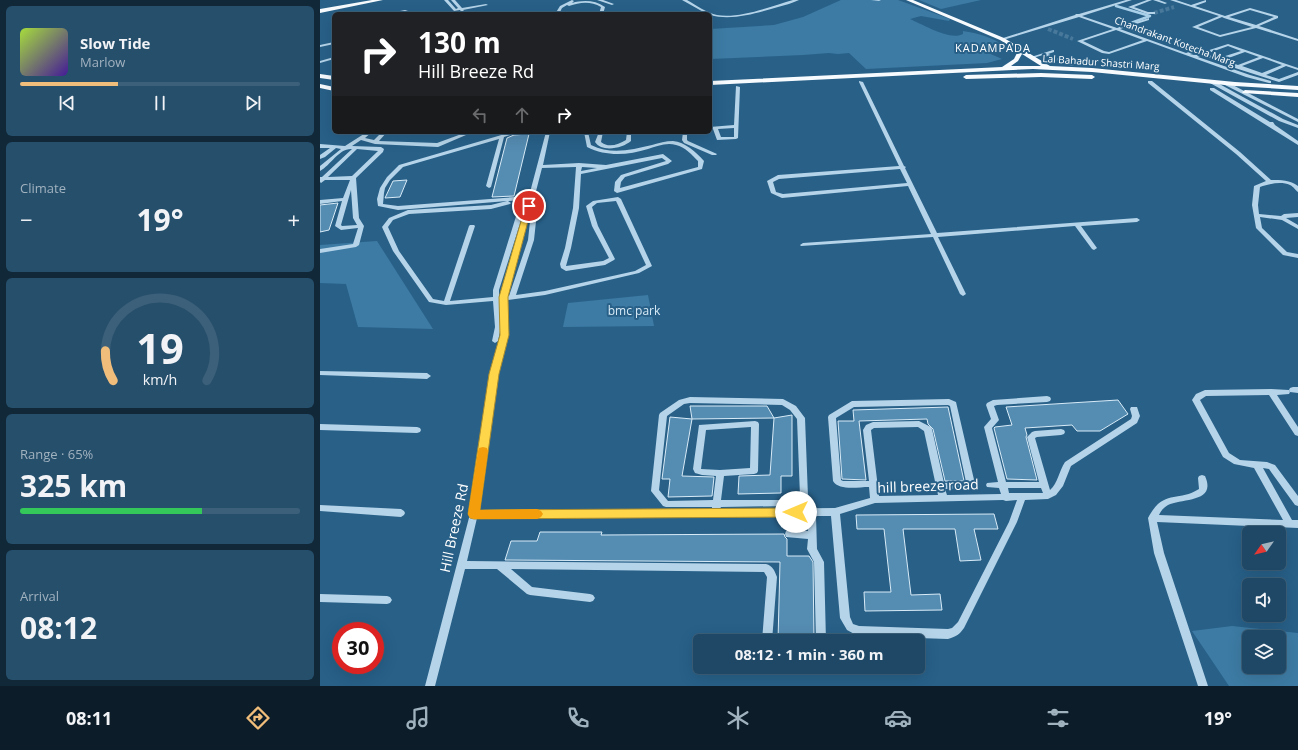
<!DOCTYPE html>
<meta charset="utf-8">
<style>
body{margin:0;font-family:"Open Sans",sans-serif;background:#264f6c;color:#f1f3f6;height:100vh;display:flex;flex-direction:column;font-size:15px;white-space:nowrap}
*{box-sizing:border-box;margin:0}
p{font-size:13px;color:#a1b2bf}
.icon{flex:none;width:22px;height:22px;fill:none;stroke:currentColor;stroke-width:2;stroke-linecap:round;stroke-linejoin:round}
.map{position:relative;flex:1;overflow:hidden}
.panel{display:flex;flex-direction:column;gap:6px;padding:6px;background:#102838;width:320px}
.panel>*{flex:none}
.top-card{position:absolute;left:12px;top:12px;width:380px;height:122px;border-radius:6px;box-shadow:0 4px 16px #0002,0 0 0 1px #3c607a;background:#202124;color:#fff;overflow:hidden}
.needle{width:26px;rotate:236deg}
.buttons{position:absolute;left:922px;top:526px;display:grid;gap:8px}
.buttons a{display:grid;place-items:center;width:44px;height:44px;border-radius:6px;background:#1e4866;box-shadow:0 4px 16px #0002,0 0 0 1px #3c607a;font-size:20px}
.speed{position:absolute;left:12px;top:622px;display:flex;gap:8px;font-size:20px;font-weight:700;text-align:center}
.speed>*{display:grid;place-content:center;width:52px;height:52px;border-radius:50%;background:#1e4866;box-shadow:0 4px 16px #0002,0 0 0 1px #3c607a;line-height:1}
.speed .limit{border:6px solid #d22;background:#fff;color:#111}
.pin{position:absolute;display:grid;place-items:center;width:34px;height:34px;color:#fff;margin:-17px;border:2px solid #fff;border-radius:50%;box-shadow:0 1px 4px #0007}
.me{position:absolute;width:44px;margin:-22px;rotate:270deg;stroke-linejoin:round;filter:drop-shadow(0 0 3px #0008)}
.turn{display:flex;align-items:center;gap:14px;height:84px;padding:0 20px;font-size:18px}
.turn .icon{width:52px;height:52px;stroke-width:2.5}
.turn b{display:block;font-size:28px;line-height:34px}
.lanes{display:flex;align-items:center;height:38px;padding:0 20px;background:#0003;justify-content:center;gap:20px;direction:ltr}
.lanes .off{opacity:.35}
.big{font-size:30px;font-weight:700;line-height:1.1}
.panel .widget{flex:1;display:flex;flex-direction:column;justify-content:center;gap:6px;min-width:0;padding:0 14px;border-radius:6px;background:#264f6c}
.panel .dial{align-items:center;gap:0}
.dial svg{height:104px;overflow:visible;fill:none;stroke:#3c607a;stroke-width:7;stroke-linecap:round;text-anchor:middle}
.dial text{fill:#f1f3f6;stroke:none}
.song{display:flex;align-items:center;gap:12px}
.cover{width:48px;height:48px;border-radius:6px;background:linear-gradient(135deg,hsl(80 70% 55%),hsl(260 70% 35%))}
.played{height:4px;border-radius:2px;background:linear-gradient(90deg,#f0bd7b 35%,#3c607a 35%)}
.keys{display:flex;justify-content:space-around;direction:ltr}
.heat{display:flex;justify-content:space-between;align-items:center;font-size:22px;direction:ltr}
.charge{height:6px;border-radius:3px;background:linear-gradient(90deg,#34c759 65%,#3c607a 0)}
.trip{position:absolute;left:373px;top:634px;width:232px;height:40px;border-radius:6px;background:#1e4866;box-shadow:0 4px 16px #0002,0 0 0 1px #3c607a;font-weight:700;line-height:40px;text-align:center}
.tab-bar{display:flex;height:64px;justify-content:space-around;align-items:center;background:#0c1d29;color:#a1b2bf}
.tab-bar .icon{width:28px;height:28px}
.tab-bar .current{color:#f0bd7b}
.tab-bar b{font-size:18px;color:#f1f3f6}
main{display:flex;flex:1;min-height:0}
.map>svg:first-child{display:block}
</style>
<main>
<section class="panel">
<div class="widget">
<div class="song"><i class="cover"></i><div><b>Slow Tide</b><p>Marlow</p></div></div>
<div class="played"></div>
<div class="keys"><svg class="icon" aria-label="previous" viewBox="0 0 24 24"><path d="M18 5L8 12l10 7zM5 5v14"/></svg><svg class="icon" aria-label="pause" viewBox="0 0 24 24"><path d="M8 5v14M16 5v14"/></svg><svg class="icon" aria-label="next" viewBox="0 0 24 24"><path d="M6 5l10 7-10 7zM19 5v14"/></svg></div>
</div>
<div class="widget"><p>Climate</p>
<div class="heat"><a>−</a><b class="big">19°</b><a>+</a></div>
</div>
<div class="widget dial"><svg viewBox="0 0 100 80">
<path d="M14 69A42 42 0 1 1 86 69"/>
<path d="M14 69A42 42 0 0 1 8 46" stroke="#f0bd7b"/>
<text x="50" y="56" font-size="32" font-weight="700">19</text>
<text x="50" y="72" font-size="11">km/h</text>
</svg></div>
<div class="widget"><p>Range · 65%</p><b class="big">325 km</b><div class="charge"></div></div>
<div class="widget"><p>Arrival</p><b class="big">08:12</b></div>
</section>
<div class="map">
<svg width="978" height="686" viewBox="0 0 978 686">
<rect width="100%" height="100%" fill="#286088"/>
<g fill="#3d7ba4" fill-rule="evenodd">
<path d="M521 0H578L630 19 629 21 601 16 590 19C604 25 630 41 643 34V31C658 33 673 38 685 46L684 50H669L666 52 682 59 667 63 546 69 529 53 518 54 509 53 483 55 390 59V29L454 25 483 17Z"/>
<polygon points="599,0 661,0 621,9"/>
<polygon points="57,241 113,329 38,327 26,284 0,283 0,245"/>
<polygon points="328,295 334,326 243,327 248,303"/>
<path d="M912 626 978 633V686H909L872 631ZM929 637H959V667H929Z"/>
</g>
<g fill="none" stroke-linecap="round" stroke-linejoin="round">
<polyline stroke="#a9d0e9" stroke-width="2.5" points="796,6 830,16 800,27"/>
</g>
<g fill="#558cb2" stroke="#d8ebf7">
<polygon points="209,134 194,196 172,197 187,138 194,135"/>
<polygon points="87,180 80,197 65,198 73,181"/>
<polygon points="18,203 9,230 0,232 0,205"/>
<polygon points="798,400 808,414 780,431 757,431 752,425 705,428 707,435 706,437 717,480 687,479 674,428 675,427 692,425 686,407"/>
<polygon points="370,406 447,406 454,418 372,419"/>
<polygon points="628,407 644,481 625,481 613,429 608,424 607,419 539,421 546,480 522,479 518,421 534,421 533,410"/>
<polygon points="472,415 472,476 461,476 461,493 418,494 419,476 450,475 454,418"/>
<polygon points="350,417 372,419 362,476 394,477 392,496 348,497 350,479 342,479"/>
<polygon points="674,514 678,529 654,529 661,560 640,561 635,529 583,529 591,595 620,594 622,610 545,611 544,592 571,592 564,529 537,529 536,515"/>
<polygon points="220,532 282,532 281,535 464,534 465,537 467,539 467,556 489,556 493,562 494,641 458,641 460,562 185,560 191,541 217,541"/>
</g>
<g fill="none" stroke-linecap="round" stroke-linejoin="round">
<g stroke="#48789a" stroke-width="4" stroke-dasharray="4 2" stroke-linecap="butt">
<polyline points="834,13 854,7"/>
<polyline points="728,29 753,39"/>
</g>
<g fill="#b5d4e9" fill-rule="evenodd">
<polygon points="124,0 128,0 136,9 138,8 131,0 135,0 142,8 166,4 168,5 143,10 147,14 143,14 140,10 134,11"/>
<path d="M252 0 254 1 252 3C263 0 275 0 285 7L283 14H279L281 7C271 1 260 2 249 6L247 5 242 8 239 14H235L240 6Z"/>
<polygon points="277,0 283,0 294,4 292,5"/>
<path d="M362 0H367C376 5 387 13 397 15 419 19 452 6 473 0H479C473 3 465 5 458 7 437 13 412 21 390 15V14H387Z"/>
<polygon points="551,0 561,0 559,1"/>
<path d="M806 0H812L762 16 797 28 829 18V20L807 27 834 36V38L803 28 800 29 866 53 881 48V50L870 54 874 55 908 44 978 68V70L966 66 946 75 959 79 978 72V75L959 82 915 68 882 55 878 57 930 75 951 81V83H949L926 77 827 41 789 54 782 53 757 41 793 29 759 17 683 40 680 39 755 15 756 14H759ZM796 30 823 40 789 52 784 51 763 41ZM908 46 921 51 899 58 886 54ZM925 52 939 57 918 65 903 60ZM943 58 962 65 942 73 922 66Z"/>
<polygon points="827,0 832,0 814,7 828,12 835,12 835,14 827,14 808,7"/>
<polygon points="833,0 839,0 847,3 845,4"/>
<path d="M850 0H856L871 5 886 0V2L875 6 905 16 930 8 958 16V18L939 26 978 39V41L936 28 900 37 872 27 899 16ZM930 10 954 17 936 25 909 17ZM902 17 904 18 932 27 900 35 878 27Z"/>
<polygon points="85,10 97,14 91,14 85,12 65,14"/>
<polygon points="14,42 14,44 0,47 0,45"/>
<polygon points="733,50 734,50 734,52 728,54 751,64 764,61 766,62 751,66 723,55 713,58 711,57"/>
<polygon points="14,57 14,59 0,63 0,61"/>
<path d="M539 81 543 82 584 166 586 167 585 168 617 233 817 218 820 220 817 222 761 226 777 248 774 250 772 249 755 226 618 237 646 294 643 296 640 294 613 237 481 246 480 245 483 243 611 234 588 186 462 198 451 193 447 181 458 175 579 166 539 82ZM580 169 587 183 463 194 456 192 453 182 459 179Z"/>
<path d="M828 81H832L920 152 951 180C961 180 970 180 978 186V192C975 190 974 187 970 185 961 181 949 184 940 187L938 205 939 214 961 216 964 214 978 213V217L966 218 978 225V229L962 220 940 217 942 228 967 252 978 254V258L963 255 936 228 932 205 934 186 946 181 916 154 828 83Z"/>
<polygon points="890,81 894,81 963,119 978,125 978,128 959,121 890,83"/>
<polygon points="903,82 907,82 978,119 978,122 903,84"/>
<path d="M416 86 420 87 418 138 416 139 397 140 393 129H390V127L414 125ZM414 128V137H401L398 129Z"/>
<polygon points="890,88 894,88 950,122 953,122 955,125 978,141 978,145 890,90"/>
<path d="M47 132H52L45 138 54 140 62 132H67L59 141 117 143 147 132H153L118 147 55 144 41 140 32 146 61 147 64 149 63 152 36 178 39 218 44 226 39 245 36 247 0 253V249L33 244 38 228 21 230 15 226 22 201 0 204V200L23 198 30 180H5L1 183 0 182V177H2L32 149C19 148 11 165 0 171V166L21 149 16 148 5 157 0 159V155L10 148H0V144L25 146ZM37 149 58 151 32 176 8 177ZM31 190 33 218 37 225 22 226 21 225Z"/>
<path d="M192 132H199L184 137 171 187 169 188 166 186 179 139 83 167 70 180 65 188 64 193 63 204 78 206 209 196 226 132H230L223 165 259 163 286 165 343 154 352 161 348 164 305 177 301 182 300 188 378 167V161C372 155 365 147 356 145 347 142 337 146 328 149 308 155 287 157 267 147L264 132H268L271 145C291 155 311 150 332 145 339 143 346 141 353 141 365 142 376 152 384 161L382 169 297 193 294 191 295 182 301 175 346 161 342 158 261 174 259 208 251 248 246 266 283 261 289 258 272 226 266 206 273 201 298 197 301 199 332 266 319 273 225 295 180 301 181 327 178 341 175 343 172 341 175 327 173 301 126 305 109 302 73 251 62 227 69 218 88 210 171 205 187 201 78 210 58 206 57 199 60 188 67 177 79 165ZM256 167 253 208 245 248 240 264 241 268 246 271 285 265 294 260 295 259 278 226 272 207 277 203 296 201 326 265 315 271 225 291 196 295 214 240 217 212 220 203 215 195 222 168ZM262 167 277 168 261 171ZM208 200 198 210 173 290V297L130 301 155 226 154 225H150L149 226 124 301 113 299 79 251 68 227 73 220 89 214 171 209 190 204 191 203 188 201ZM213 201 214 203 211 212 208 240 189 296H187ZM206 209 181 297H179V290L204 211Z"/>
<path d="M279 132H283L281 142C288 148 298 145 306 140L307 132H311V141C303 148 282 153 275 142Z"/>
<polygon points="363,132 367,132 367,140 368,141 397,154 396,155 392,155 364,143 362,140"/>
<polygon points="0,371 107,373 111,376 107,379 0,375"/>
<path d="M174 371 178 374 159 510 392 509V507H346L343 506 331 491 339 415 340 413 359 400 370 397 463 399 476 406 485 418 488 497 482 503 469 506 401 507 400 509 515 508 550 498 549 487C538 487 519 491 513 481L508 417 509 415 532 401 629 399 636 402 655 484 654 486 649 488 625 489 627 495 681 494 679 488 667 487 666 485 667 483 678 482 664 427 671 419 666 405 667 403 673 400 727 396 730 397 731 399 730 401 727 402 677 405 674 406 679 420 672 428 686 482H719L707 437 712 432 715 431 741 429 744 430 745 432 744 434 741 435 717 437 715 438 730 490C738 483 739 471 745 462L811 419 812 416 810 409 811 407H817L820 416 817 423 751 466 743 486 736 495 728 499 705 500 697 522 644 628C639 635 637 636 628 639L538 636 527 630 520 618 511 516H496L497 549 504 562 506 641H496L494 562 487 549 488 539 466 537 465 534 466 531 469 530 488 531V516L157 518 147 561 446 564C453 566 454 570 457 577L452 641H442L447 577 444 572 191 569 212 587 270 594 273 595 275 598 273 601 270 602 210 595 207 594 177 569H145L115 686H105L150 514 170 374ZM370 403 462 405 470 410 477 419 480 496 477 498 469 500H401L404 476 434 474 437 473 438 471 439 424 438 422 435 421 379 425 373 469 375 473 382 475 396 476 393 500 348 501 339 490 347 416 364 404ZM628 405 630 406 646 482 624 483 612 429 611 427 599 421 553 422 546 425 543 430 549 481H523L521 480 516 418 534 407ZM431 427 430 468 400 470 381 469 386 430ZM598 427 604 431 618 495 559 496 551 430 554 428ZM688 488H721L723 493H689ZM683 500 686 501 697 500 689 522 638 622 632 628 628 629 539 626 533 624 530 617 520 514 555 503Z"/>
<polygon points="973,387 978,387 978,393 970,392 969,390 970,388"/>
<path d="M951 389 969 390 970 392 969 394 957 395 978 427V436L975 435 949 395 886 396 880 400 909 453 920 460 947 462 955 465 978 496V506L975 505 949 469 943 468 972 520H978V528L837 522 844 553 888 686H878L834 553 828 518C844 488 857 503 879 489L878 478 879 476 882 475 885 476C897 503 862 498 848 505 843 508 841 511 839 515L963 520 934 468 914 464 903 457 872 400 876 394 885 390Z"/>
<polygon points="0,424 97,427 100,428 101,430 100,432 97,433 0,430"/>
<polygon points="0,505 81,509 84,511 85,513 84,515 81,517 0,511"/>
<polygon points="0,594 67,596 70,597 72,600 70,603 67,604 0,602"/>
</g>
<g fill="#f7fbfe" fill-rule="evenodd">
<polygon points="52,0 63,0 0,13 0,9"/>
<path d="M586 0H593L684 38 730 66 772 68 915 82 978 86V90L915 86 772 72 713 69 390 85V81L682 67 694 59 698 51 680 40ZM702 54 721 66H691L698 61Z"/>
<polygon points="721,73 772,75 775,77 772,79 721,77 646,79 643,77 646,75"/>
<polygon points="0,74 14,76 14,80 0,78"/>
<polygon points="0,84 14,87 14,91 0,88"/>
<polygon points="925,90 978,93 978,97 923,93 922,92"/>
</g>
<polyline stroke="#b5d4e9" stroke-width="7" points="174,374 184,335 184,297"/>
</g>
<polygon fill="#ffd54a" stroke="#a68a30" points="206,204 211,204 212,206 188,297 189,335 179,374 160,510 476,508 480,509 481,512 480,515 476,517 154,519 150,518 148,514 169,374 180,335 179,297"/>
<polygon fill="#f59e0b" points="163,447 167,448 168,451 160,510 217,509 221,511 223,514 221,517 217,519 154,519 150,518 148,514 158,451 159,448"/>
<g text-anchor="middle" stroke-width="4" stroke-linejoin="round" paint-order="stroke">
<g font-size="10" fill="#fff" stroke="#286088">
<text transform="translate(855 41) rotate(20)" y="4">Chandrakant Kotecha Marg</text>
<text transform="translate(781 62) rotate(4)" y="4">Lal Bahadur Shastri Marg</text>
</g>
<g font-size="11" letter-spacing="1" fill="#fff" stroke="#286088">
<text x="673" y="52">KADAMPADA</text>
</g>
<g font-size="12" fill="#d8ebf7" stroke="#286088">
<text x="314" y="315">bmc park</text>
</g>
<g font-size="14" fill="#fff" stroke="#286088">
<text transform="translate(608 486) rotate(-2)" y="5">hill breeze road</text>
<text transform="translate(134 528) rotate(-78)" y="5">Hill Breeze Rd</text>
</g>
</g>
</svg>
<div class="buttons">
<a><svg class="needle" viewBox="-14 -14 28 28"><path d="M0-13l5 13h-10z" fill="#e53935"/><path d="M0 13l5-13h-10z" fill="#a1b2bf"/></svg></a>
<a><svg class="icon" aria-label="sound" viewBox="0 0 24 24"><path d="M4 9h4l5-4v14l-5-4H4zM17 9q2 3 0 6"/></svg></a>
<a><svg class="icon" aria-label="layers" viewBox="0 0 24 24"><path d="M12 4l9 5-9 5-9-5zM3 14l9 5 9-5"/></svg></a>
</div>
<div class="speed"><div class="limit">30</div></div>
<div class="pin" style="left:209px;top:206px;background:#d93025"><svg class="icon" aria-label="arrive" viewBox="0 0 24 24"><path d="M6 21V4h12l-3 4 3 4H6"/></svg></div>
<svg class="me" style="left:476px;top:512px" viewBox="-20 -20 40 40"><circle r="19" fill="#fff"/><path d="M0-13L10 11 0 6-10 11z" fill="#ffd54a"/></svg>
<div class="trip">08:12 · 1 min · 360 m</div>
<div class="top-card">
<div class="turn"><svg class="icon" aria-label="right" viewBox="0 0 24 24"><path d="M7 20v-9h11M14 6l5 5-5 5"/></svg><div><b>130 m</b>Hill Breeze Rd</div></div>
<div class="lanes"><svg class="icon off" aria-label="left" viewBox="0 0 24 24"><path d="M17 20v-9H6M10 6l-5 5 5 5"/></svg><svg class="icon off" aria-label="ahead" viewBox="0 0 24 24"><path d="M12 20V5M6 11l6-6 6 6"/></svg><svg class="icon" aria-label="right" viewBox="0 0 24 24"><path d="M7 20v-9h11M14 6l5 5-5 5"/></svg></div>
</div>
</div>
</main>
<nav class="tab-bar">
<b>08:11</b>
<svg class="icon current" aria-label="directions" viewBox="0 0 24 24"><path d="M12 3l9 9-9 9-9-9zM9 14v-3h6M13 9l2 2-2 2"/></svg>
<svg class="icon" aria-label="music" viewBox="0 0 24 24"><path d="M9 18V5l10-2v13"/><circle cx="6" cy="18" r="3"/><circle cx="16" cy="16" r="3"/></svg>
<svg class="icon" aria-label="phone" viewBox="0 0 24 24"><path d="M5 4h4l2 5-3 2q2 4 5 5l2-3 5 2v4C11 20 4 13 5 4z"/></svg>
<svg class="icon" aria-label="climate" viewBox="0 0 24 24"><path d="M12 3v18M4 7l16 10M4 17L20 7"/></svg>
<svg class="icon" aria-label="car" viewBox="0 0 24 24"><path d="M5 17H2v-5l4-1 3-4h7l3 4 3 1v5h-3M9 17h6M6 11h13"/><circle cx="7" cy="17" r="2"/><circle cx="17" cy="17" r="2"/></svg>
<svg class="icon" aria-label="filters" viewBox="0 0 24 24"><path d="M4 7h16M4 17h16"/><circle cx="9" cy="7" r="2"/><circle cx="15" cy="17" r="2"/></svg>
<b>19°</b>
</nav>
